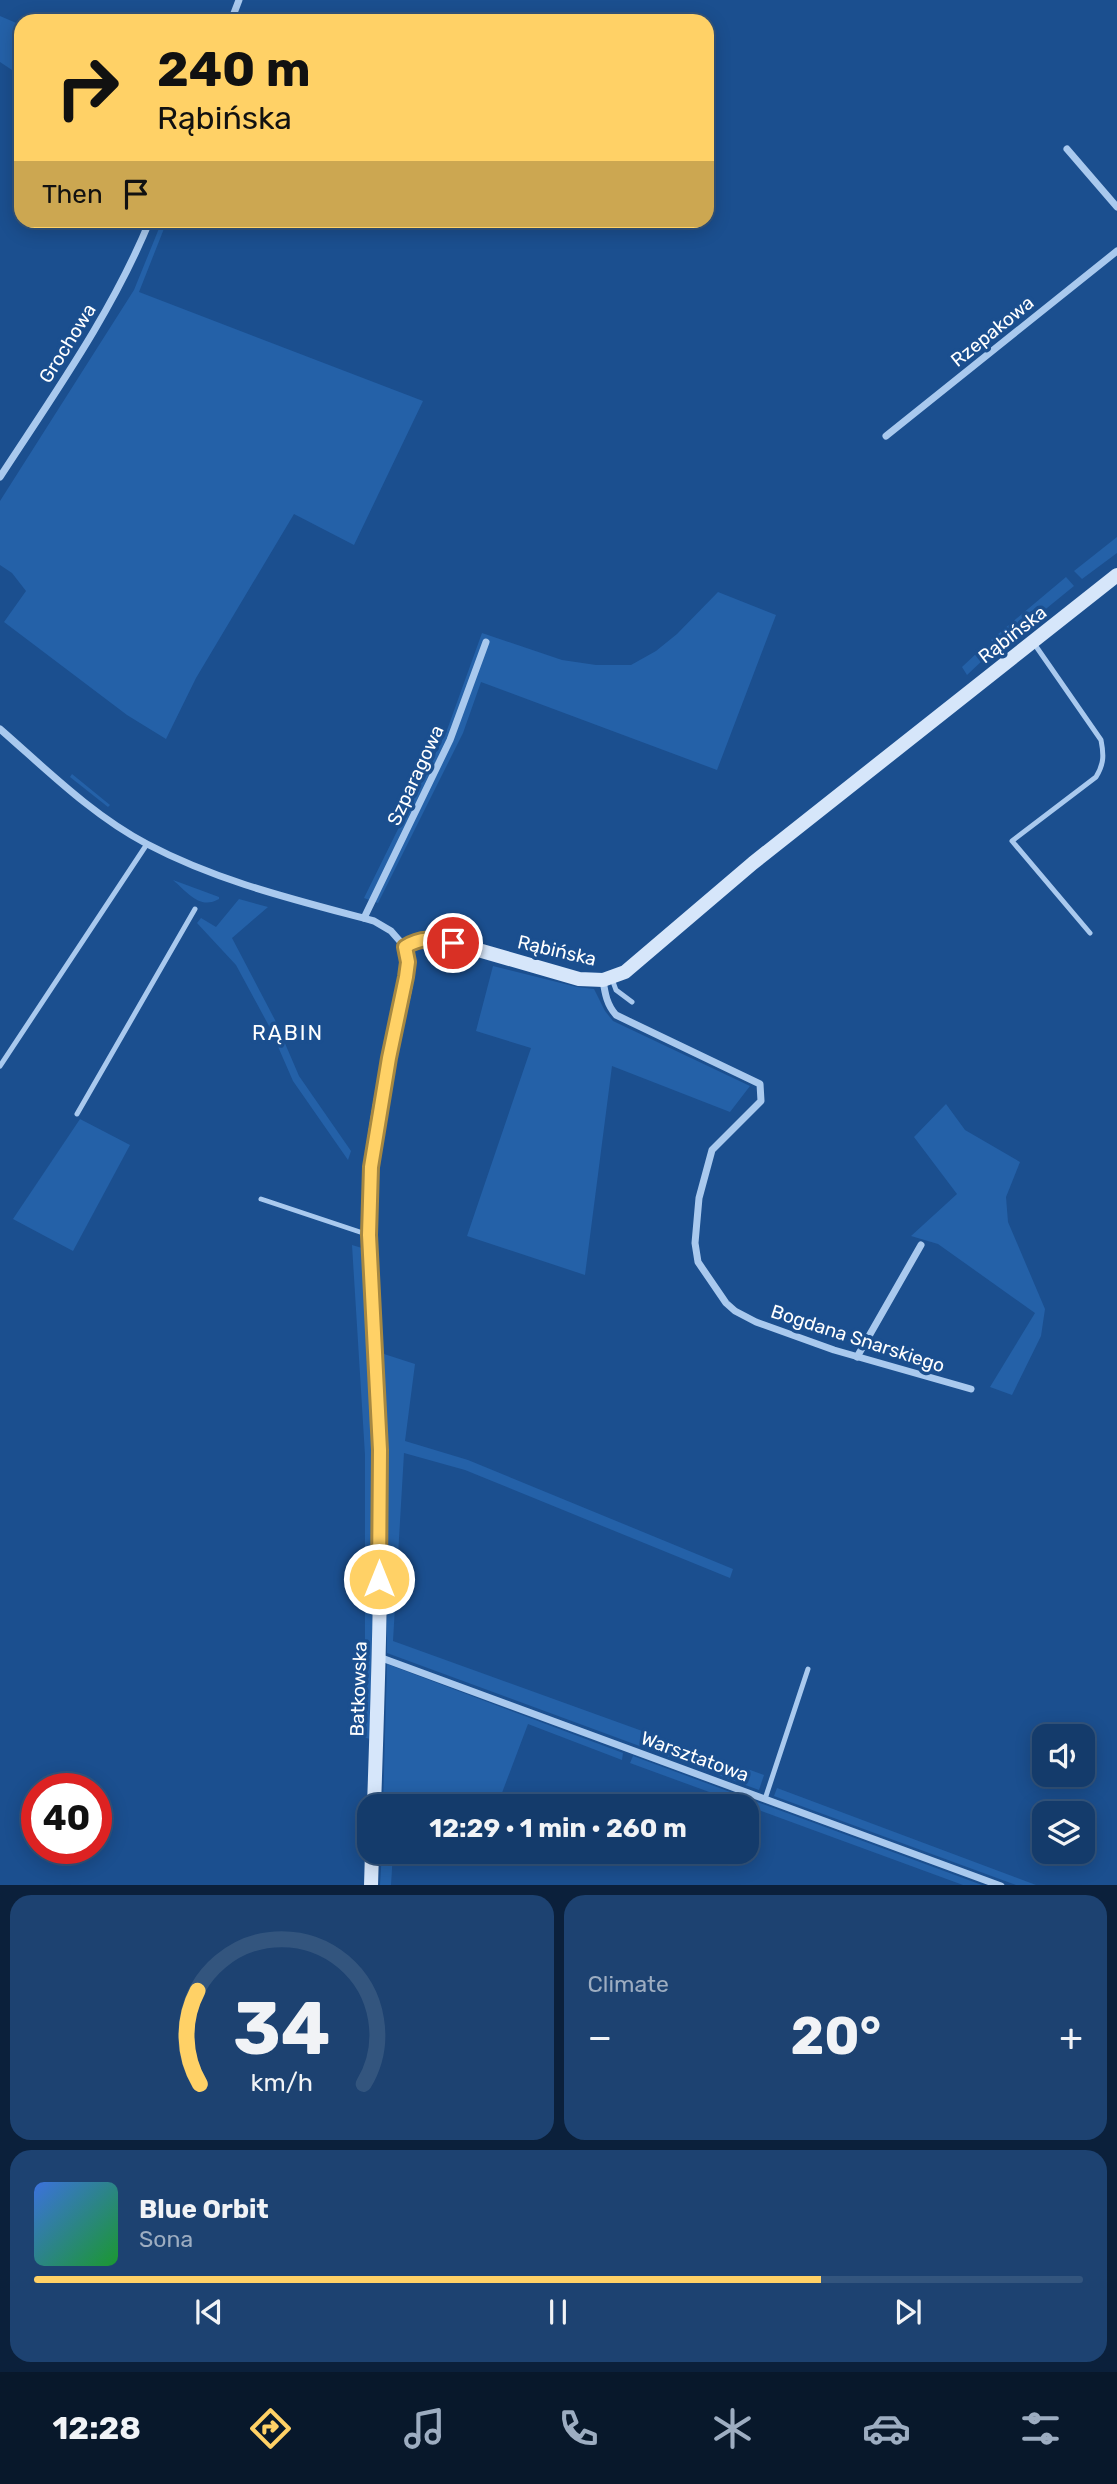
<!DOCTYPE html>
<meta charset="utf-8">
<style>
body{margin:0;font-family:Rubik,sans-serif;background:#1d4271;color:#f1f3f6;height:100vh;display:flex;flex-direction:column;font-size:26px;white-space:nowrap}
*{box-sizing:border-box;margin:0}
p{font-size:23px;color:#9dadc1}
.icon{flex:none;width:38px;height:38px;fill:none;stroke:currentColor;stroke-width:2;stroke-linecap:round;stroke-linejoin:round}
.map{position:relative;height:1885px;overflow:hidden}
.panel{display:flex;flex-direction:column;gap:10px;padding:10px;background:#0b203b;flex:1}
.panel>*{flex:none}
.guide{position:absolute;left:14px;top:14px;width:700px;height:214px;border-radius:21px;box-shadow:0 4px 18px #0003,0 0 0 2px #33557e;background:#ffd166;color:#111;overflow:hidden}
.buttons{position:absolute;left:1032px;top:1724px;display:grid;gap:14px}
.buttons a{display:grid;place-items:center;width:63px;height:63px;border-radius:14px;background:#143b6b;box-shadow:0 4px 18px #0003,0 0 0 2px #33557e;font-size:35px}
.speed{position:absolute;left:21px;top:1773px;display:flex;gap:14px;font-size:35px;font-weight:700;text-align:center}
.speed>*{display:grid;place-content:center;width:91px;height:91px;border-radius:50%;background:#143b6b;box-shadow:0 4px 18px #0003,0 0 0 2px #33557e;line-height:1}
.speed .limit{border:10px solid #d22;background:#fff;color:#111}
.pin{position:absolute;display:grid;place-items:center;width:60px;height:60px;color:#fff;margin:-30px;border:4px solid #fff;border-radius:50%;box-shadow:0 2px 7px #0007}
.me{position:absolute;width:77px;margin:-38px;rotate:0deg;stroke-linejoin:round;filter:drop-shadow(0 0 5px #0008)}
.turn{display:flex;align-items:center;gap:24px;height:147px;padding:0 28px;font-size:32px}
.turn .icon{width:91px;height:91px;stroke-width:2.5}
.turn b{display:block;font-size:49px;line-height:60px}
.then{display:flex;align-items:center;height:66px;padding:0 28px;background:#0003;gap:14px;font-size:26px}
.big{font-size:52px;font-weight:700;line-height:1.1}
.panel .card{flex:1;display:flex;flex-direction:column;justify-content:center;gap:10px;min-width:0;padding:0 24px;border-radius:21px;background:#1d4271}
.panel .dial{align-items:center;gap:0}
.dial svg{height:182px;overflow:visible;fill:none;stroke:#33557e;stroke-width:7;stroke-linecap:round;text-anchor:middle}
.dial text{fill:#f1f3f6;stroke:none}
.song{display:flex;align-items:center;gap:21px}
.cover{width:84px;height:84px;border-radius:10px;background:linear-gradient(135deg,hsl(220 70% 55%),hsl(130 70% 35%))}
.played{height:7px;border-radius:4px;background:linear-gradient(90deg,#ffd166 75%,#33557e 75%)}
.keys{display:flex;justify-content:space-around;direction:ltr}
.heat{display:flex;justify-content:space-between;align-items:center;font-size:38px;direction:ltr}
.panel .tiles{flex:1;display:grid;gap:10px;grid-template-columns:1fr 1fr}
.card:last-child{grid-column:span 2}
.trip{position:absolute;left:357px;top:1794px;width:402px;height:70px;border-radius:21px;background:#143b6b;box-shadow:0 4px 18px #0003,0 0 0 2px #33557e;font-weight:700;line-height:70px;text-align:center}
.tab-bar{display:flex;height:112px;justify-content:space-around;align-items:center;background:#08182b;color:#9dadc1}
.tab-bar .icon{width:49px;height:49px}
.tab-bar .active{color:#ffd166}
.tab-bar b{font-size:32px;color:#f1f3f6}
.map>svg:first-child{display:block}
</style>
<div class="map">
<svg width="1117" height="1886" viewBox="0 0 1117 1886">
<rect width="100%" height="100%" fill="#1b4f8f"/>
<g fill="#2461a8">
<polygon points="0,16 21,25 21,76 0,62"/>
<polygon points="162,221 167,221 139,292 423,401 354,545 294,514 196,678 166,739 127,715 4,622 26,591 12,573 0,565 0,501 134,290"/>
<polygon points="1117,537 1117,553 1082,579 1074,571"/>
<polygon points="1066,577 1074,586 998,648 991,640"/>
<polygon points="718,592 776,615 717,770 481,682 463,733 378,903 364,898 447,730 482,633 562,660 596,665 631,665 656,651 677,634"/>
<polygon points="979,651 984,659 967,675 962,667"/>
<polygon points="72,774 110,805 108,807 70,777"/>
<path d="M173 880 219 897V899C200 910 188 893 173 880Z"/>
<polygon points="239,899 268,907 232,938 275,1020 299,1076 351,1151 348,1160 293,1081 269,1026 236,965 197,923 201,918 216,927"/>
<polygon points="493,966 577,987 594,989 605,1011 613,1021 750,1086 730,1112 612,1066 585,1275 467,1236 531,1048 476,1031"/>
<polygon points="946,1104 965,1130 1020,1162 1006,1197 1008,1222 1045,1309 1041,1336 1012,1395 990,1387 1035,1313 938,1244 911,1236 957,1194 914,1137"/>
<polygon points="80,1119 130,1145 73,1251 13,1219"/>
<polygon points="352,1245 362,1248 373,1450 373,1580 370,1739 363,1737 365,1644 365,1455"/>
<polygon points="384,1354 415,1364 405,1441 468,1460 733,1569 730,1578 465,1470 404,1453 393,1641 764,1775 759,1790 387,1653"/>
<polygon points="387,1664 623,1753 622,1760 528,1724 497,1806 383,1806"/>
<polygon points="633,1756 982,1885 963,1885 630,1763"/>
<polygon points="777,1788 1036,1885 1016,1885 774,1796"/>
<polygon points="382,1852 393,1852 391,1885 380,1885"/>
<polygon points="437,1852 480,1852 474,1866"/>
</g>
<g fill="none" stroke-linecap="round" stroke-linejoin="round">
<g stroke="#a9c9ee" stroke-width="5">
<path d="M1033 642 1101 740C1104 755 1104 764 1096 777L1012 841 1090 933"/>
<polyline points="612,979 616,990 632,1002"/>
<polyline points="0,1066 147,844"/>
<polyline points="77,1114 195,909"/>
<polyline points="261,1199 369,1235"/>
<polyline points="765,1799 808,1669"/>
</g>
<g stroke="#a9c9ee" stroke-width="7">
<polyline points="231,21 239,0"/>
<polyline points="1067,149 1117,207"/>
<polyline points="886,436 1117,251"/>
<path d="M0 477C54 394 112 313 150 220"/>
<path d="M0 729C47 770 92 815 147 844 219 882 296 900 374 921L391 931 405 947"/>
<polyline points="364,918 450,740 486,642"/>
<path d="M603 980C605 994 607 1005 616 1015L760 1084 761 1101 712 1150 699 1198 695 1243 698 1262 726 1303 735 1311 756 1322 834 1350 971 1389"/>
<polyline points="857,1357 921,1245"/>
<polyline points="379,1657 1001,1886"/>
</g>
<g stroke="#d6e6fa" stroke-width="14">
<path d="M374 1806C378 1688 382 1569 380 1451 379 1358 366 1265 371 1171 373 1134 383 1088 390 1051 395 1024 415 971 405 947 419 938 431 938 447 941L579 979 603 980 625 972 753 863 1117 575"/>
<polyline points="371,1886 372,1852"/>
</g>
</g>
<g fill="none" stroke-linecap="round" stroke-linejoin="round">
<g stroke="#a68842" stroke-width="18">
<path id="route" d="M379 1579 380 1450 369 1235 371 1167 389 1058 406 977 408 962 405 947C420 937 435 938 453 943"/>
</g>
<use href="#route" stroke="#ffd166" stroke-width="12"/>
</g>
<g text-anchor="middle" stroke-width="7" stroke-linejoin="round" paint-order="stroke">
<g font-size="19" fill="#fff" stroke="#1b4f8f">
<text transform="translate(992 331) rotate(-39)" y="7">Rzepakowa</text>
<text transform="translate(67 343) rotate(-58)" y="7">Grochowa</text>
<text transform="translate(1012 634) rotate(-38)" y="7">Rąbińska</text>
<text transform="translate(415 775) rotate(-65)" y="7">Szparagowa</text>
<text transform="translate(557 950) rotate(13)" y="7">Rąbińska</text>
<text transform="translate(858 1338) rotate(18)" y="7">Bogdana Snarskiego</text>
<text transform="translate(358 1689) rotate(-88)" y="7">Batkowska</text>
<text transform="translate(695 1756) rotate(20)" y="7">Warsztatowa</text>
</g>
<g font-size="21" letter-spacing="2" fill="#fff" stroke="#1b4f8f">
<text x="288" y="1040">RĄBIN</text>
</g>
</g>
</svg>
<div class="buttons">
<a><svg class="icon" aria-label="sound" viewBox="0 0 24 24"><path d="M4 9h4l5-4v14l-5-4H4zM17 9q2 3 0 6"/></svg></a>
<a><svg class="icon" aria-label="layers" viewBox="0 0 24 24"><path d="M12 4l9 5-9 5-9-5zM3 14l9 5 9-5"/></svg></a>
</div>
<div class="speed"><div class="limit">40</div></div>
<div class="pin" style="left:453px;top:943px;background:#d93025"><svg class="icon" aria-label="arrive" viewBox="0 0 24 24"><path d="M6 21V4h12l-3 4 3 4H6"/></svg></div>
<svg class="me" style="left:379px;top:1579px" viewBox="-20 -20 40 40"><circle r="17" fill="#ffd166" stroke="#fff" stroke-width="3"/><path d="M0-11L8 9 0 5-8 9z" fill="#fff"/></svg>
<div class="trip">12:29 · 1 min · 260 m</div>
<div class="guide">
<div class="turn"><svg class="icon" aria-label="right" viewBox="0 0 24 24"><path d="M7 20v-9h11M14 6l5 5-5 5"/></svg><div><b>240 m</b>Rąbińska</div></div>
<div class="then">Then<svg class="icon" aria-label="arrive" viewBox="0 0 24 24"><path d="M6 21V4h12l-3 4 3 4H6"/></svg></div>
</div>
</div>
<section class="panel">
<div class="tiles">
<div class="card dial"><svg viewBox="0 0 100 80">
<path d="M14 69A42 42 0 1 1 86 69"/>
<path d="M14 69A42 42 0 0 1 13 28" stroke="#ffd166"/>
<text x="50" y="56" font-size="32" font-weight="700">34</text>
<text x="50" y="72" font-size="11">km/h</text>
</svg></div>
<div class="card"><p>Climate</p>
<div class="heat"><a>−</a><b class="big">20°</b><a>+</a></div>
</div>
<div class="card">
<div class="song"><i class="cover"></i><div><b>Blue Orbit</b><p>Sona</p></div></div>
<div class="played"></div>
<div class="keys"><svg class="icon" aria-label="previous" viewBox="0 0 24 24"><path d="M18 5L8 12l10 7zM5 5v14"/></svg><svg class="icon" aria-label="pause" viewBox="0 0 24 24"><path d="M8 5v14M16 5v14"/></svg><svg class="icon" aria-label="next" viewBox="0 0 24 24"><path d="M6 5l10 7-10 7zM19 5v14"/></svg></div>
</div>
</div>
</section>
<nav class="tab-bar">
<b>12:28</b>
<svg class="icon active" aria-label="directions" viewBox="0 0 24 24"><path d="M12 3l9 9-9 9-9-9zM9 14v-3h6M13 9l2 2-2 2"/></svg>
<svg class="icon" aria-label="music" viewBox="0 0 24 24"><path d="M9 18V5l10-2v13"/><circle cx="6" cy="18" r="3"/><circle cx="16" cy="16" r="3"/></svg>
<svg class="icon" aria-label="phone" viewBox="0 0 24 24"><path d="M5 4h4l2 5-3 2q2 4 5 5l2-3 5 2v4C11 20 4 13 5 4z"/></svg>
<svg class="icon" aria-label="climate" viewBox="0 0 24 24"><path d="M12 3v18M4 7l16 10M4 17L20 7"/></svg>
<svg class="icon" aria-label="car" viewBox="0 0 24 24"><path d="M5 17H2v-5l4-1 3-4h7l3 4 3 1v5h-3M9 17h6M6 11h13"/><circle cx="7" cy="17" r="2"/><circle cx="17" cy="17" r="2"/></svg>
<svg class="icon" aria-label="filters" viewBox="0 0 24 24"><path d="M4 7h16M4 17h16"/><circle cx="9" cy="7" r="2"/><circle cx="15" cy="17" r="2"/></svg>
</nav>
